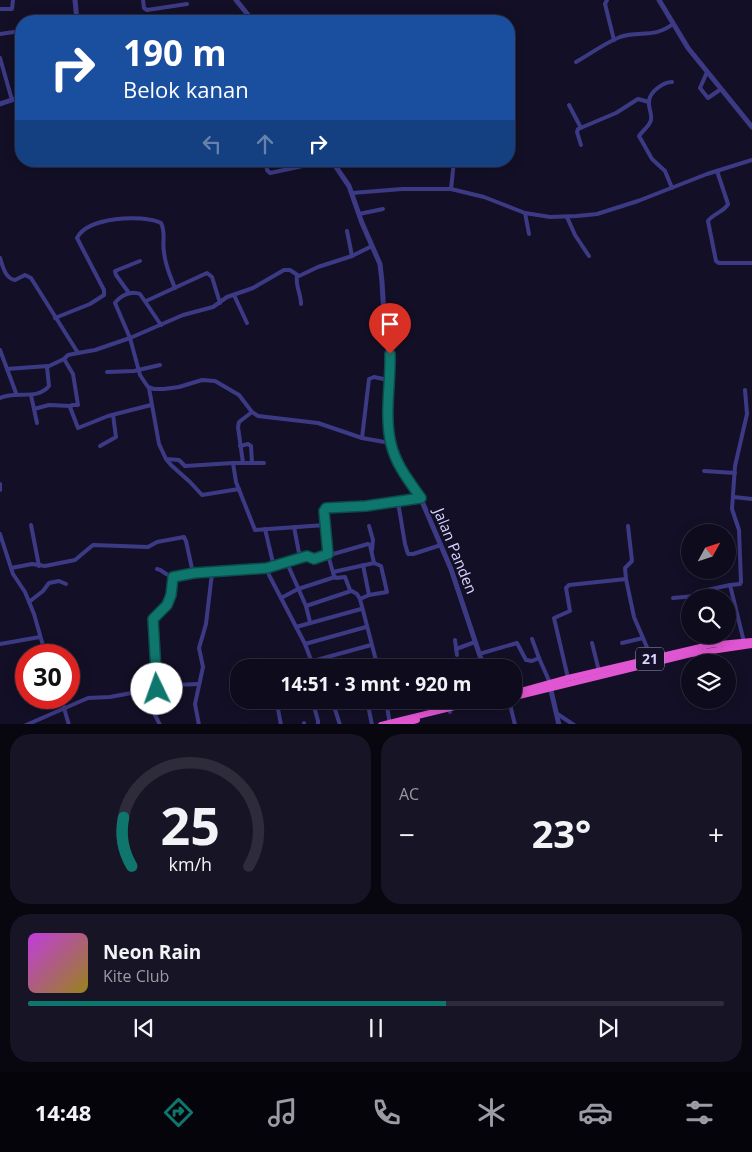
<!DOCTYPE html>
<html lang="id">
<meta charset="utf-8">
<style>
body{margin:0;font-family:"Open Sans",sans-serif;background:#171425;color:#f1f3f6;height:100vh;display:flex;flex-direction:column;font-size:19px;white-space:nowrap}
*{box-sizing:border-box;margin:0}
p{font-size:16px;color:#9b9ba3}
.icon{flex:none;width:28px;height:28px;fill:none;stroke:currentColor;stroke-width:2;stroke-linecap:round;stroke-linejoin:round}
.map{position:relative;height:724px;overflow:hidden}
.side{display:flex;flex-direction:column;gap:10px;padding:10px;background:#08060f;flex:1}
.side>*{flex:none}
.guide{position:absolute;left:15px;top:15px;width:500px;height:152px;border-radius:20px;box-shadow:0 2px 12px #0003,0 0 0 1px #2e2b3b;background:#1a4fa0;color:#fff;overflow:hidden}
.needle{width:32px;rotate:50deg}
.fabs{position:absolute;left:681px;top:524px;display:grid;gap:10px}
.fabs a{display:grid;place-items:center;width:55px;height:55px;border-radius:50%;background:#0e0b1c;box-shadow:0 2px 12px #0003,0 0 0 1px #2e2b3b;font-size:25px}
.speed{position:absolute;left:15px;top:644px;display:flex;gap:10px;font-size:25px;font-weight:700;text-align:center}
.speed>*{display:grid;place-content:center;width:65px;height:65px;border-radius:50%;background:#0e0b1c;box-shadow:0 2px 12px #0003,0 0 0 1px #2e2b3b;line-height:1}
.speed .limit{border:8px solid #d22;background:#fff;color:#111}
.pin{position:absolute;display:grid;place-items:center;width:42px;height:42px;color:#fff;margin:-51px -21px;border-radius:50% 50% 50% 0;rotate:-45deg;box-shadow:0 0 5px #0007}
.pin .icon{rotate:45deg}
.me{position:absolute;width:55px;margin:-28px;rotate:357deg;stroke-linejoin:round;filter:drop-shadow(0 0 4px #0008)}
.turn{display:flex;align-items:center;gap:18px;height:105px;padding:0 25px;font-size:22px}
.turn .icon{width:65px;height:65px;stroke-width:2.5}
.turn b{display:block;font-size:35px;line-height:42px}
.lanes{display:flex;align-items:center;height:48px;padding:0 25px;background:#0003;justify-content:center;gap:25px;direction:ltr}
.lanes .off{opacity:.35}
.big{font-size:38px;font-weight:700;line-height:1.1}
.side .card{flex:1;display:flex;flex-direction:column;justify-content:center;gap:8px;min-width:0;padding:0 18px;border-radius:20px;background:#171425}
.side .dial{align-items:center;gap:0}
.dial svg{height:130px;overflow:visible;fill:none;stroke:#2e2b3b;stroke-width:7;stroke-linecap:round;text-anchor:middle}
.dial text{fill:#f1f3f6;stroke:none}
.song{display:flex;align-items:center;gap:15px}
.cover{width:60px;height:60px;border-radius:8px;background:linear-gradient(135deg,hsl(290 70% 55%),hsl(50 70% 35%))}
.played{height:5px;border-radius:2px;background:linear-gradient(90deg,#0f766e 60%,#2e2b3b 60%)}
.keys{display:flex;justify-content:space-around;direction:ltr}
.heat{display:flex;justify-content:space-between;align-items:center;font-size:28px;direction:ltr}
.side .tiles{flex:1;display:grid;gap:10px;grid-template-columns:1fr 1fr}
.card:last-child{grid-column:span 2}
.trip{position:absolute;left:230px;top:659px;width:292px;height:50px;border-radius:20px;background:#0e0b1c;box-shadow:0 2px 12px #0003,0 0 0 1px #2e2b3b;font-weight:700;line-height:50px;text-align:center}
.menu{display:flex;height:80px;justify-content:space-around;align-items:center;background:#06040b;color:#9b9ba3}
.menu .icon{width:35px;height:35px}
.menu .selected{color:#0f766e}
.menu b{font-size:22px;color:#f1f3f6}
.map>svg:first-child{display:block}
</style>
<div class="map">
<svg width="752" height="725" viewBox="0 0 752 725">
<rect width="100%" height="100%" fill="#130f26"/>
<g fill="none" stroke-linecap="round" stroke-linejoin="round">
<g stroke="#3d3a85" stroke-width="4">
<polyline points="143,0 144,8 147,10 187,4"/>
<polyline points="607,0 605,4 614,40"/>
<polyline points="0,9 12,9 13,0"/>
<polyline points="0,34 21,31"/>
<polyline points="0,58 12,100"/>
<path d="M576 62C590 54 605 43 620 37 640 30 653 39 673 24"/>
<polyline points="707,72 700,88 708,98 721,89"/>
<polyline points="569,105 581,128"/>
<polyline points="581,145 577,132 578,129 616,113 638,99 649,102"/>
<polyline points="266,161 267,170 270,173 326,161"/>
<path d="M717 171 728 204C724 212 714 213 708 221L716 261 719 263H752"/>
<path d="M672 188 665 171 652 159 639 136C643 130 649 127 651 120 652 113 648 107 649 101 650 91 664 82 672 82"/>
<polyline points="451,189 454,161"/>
<polyline points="352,193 402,189 451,189 484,197 525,213 550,217 577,216 597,214 638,201 707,174 752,160"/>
<polyline points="525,213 529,234"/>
<polyline points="359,214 383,209"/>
<polyline points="567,217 575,235 589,256"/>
<polyline points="347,231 352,256"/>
<path d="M0 258C3 267 5 278 15 280L25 275 31 278 78 353 95 350 130 338 183 315 213 307 227 297 253 288 284 270H290L299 276 318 267 352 256 372 246"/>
<path d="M297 275C295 286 301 293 301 304"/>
<polyline points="129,293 116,275 115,271 140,261"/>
<polyline points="234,295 247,323"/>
<polyline points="146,301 207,273 212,277 220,303"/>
<path d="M55 318 90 304 104 295V290L77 238C87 217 142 214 161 223 166 232 162 243 164 252 165 265 170 276 175 288"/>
<path d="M161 325 140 294C131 290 120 296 115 303L130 338 140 375 148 387 154 389H164L179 387 202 380 215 381 239 395 252 412 258 416 318 423 362 438 390 443"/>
<polyline points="0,350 16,393"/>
<polyline points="78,353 68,355 64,359 73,374 78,405 72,405 70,407 78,428 108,416 151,405"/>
<polyline points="7,369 48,366"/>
<polyline points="107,372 134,371 160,365"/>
<polyline points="149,388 159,444 166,459 179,460 185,466 233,463 264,463"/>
<polyline points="31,395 34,409"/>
<path d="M0 398C16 390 37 401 49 386L47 367 64 359"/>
<polyline points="37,423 34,409 49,405 71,406"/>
<polyline points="362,438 369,379 374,377 388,380"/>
<polyline points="100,446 116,437 113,415"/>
<polyline points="240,446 248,444 251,446 252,463"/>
<polyline points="166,459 171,465 190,482 202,495 239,489"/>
<polyline points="233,463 236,482 255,530 325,525"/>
<polyline points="243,463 238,427 239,422 252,412"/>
<polyline points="704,471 735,473"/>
<polyline points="0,484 0,490"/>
<polyline points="734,497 752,499"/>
<polyline points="398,502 405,544 408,554 413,554 441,545"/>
<polyline points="31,525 39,566"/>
<polyline points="369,526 373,540 372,550"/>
<polyline points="294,527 300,558"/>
<polyline points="265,529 274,567"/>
<polyline points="0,534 13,574 25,592 34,614 42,642 47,655"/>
<polyline points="287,563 306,606 310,622"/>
<polyline points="363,565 369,595"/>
<polyline points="11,568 32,564 45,566 75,560 93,545 148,547 157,542 184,537 186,541 193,573"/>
<polyline points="267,568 269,575 305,644 314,668"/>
<path d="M157 569C164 570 164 576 175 576"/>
<polyline points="333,572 374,563 381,566 387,592 369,595 360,599"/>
<polyline points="626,579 625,568 632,561 628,526"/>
<polyline points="281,598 298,589 335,577"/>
<polyline points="673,598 695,596"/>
<polyline points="695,598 695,594 698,592 730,585"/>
<polyline points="29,602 43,591 49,583 59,581 66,584"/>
<polyline points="306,606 351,591"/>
<polyline points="296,627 361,609"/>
<polyline points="706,635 709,645"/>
<polyline points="532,639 539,658"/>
<polyline points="455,640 457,655"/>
<polyline points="744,642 730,585 740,584 741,582 739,530 732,509 735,466 747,414 745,390"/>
<polyline points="592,643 599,671"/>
<polyline points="622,643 643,638"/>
<polyline points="0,644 40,637"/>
<polyline points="305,644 366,627"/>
<polyline points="456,649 475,642"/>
<polyline points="479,654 517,643 526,660 532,661 539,658 550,683"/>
<polyline points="313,661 371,645"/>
<polyline points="364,668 377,663"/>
<polyline points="378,668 360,599 357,594 350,590 345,577 336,578 334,576 328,555 324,510 327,508 366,507 421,499"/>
<polyline points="496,668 505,665"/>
<polyline points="568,678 554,618 570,611 566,588 569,585 626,579 634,617 652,659"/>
<polyline points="514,679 519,691"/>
<polyline points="157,689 153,619 167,605 171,595 173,577 193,573 267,568 307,556 316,559 368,544 370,545 374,563"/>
<polyline points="151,690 155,715 160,725"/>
<polyline points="61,698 69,725"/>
<polyline points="332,700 340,725"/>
<polyline points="367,700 372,725"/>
<polyline points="386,700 390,725"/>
<polyline points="447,700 450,712"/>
<polyline points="509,700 515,725"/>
<polyline points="314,706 318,721 318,725"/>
<polyline points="278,709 281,725"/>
<polyline points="556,713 574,725"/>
<polyline points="304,723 304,725"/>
<polyline points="26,725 88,698 110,697 174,685 199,684"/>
<polyline points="199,725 195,704 203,667 199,648 206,624 212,573"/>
</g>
<g stroke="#3d3a85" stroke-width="5">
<polyline points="75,0 77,21"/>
<polyline points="236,0 253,21"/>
<polyline points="659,0 688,48 752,127"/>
<polyline points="0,104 21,97"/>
<polyline points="332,161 349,186 362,223 380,264 382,282 384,316 390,365 388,395 390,443 400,467 421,499 451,569 484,668"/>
<polyline points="550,686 559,725"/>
</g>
<g stroke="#e055d1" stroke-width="6">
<polyline points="514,693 568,678 709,645 752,641"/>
<polyline points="519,696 691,654 752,645"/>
<polyline points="480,704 498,700"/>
<polyline points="381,725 483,700"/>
<polyline points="399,725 417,720"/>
</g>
</g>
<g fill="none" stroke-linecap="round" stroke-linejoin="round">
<g stroke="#0a4d48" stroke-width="12">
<path id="route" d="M157 689 153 619 167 605 171 595 173 577 194 573 267 568 307 556 314 559 328 554 324 511 326 508 366 506 421 498C409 481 396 465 391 444 384 415 391 382 390 354"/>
</g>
<use href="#route" stroke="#0f766e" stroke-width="9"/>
</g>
<g text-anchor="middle" stroke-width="4" stroke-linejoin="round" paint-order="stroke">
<rect fill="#130f26" stroke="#9e99be" stroke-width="1" x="636" y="647.5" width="28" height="23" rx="4"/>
<g font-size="14" font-weight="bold" fill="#d9d4ff">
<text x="650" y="664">21</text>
</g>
<g font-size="15" fill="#d9d4ff" stroke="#130f26">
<text transform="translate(455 551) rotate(68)" y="5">Jalan Panden</text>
</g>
</g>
</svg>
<div class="fabs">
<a><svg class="needle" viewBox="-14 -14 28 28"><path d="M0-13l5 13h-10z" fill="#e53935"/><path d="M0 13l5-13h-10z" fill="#9b9ba3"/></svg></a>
<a><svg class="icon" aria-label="search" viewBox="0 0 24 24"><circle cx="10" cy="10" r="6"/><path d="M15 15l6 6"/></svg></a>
<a><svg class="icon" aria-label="layers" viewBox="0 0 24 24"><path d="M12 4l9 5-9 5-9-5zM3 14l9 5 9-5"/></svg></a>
</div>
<div class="speed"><div class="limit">30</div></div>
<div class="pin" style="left:390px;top:354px;background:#d93025"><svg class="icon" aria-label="arrive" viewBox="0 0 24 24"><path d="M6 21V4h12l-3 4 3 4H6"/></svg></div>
<svg class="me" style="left:157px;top:689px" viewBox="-20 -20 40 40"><circle r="19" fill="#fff"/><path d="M0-13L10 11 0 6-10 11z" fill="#0f766e"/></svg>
<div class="trip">14:51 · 3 mnt · 920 m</div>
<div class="guide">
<div class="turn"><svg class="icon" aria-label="right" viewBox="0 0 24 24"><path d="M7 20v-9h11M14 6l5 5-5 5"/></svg><div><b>190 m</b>Belok kanan</div></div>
<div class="lanes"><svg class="icon off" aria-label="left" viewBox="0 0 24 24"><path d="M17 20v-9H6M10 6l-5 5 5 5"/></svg><svg class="icon off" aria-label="ahead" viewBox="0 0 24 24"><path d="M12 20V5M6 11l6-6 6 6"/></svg><svg class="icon" aria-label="right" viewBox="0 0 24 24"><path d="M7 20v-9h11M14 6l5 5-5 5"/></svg></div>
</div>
</div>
<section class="side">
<div class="tiles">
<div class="card dial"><svg viewBox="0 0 100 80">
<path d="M14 69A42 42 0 1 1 86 69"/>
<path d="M14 69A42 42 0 0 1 9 39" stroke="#0f766e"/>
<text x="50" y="56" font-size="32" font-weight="700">25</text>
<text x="50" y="72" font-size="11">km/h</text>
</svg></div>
<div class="card"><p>AC</p>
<div class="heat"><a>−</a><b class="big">23°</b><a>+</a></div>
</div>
<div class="card">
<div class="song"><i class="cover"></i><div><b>Neon Rain</b><p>Kite Club</p></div></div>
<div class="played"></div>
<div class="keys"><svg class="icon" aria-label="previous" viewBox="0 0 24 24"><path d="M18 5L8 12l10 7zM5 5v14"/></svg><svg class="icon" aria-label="pause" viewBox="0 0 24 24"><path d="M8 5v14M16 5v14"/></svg><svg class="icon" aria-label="next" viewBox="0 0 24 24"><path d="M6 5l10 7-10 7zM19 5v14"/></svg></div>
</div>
</div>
</section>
<nav class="menu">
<b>14:48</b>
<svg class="icon selected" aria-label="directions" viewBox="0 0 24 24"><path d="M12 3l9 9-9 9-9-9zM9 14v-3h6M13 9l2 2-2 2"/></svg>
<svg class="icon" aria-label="music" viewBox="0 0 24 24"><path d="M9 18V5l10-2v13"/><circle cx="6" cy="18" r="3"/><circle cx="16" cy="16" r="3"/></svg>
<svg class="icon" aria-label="phone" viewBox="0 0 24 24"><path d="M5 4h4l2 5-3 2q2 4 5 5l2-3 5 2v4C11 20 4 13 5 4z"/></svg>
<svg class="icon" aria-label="climate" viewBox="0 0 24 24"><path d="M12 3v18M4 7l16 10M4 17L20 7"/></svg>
<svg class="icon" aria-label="car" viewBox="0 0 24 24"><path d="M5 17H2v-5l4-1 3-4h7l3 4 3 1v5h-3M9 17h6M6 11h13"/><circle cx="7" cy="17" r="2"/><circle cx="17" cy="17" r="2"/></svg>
<svg class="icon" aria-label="filters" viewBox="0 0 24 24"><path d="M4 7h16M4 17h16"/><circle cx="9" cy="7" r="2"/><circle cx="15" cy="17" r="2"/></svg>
</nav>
